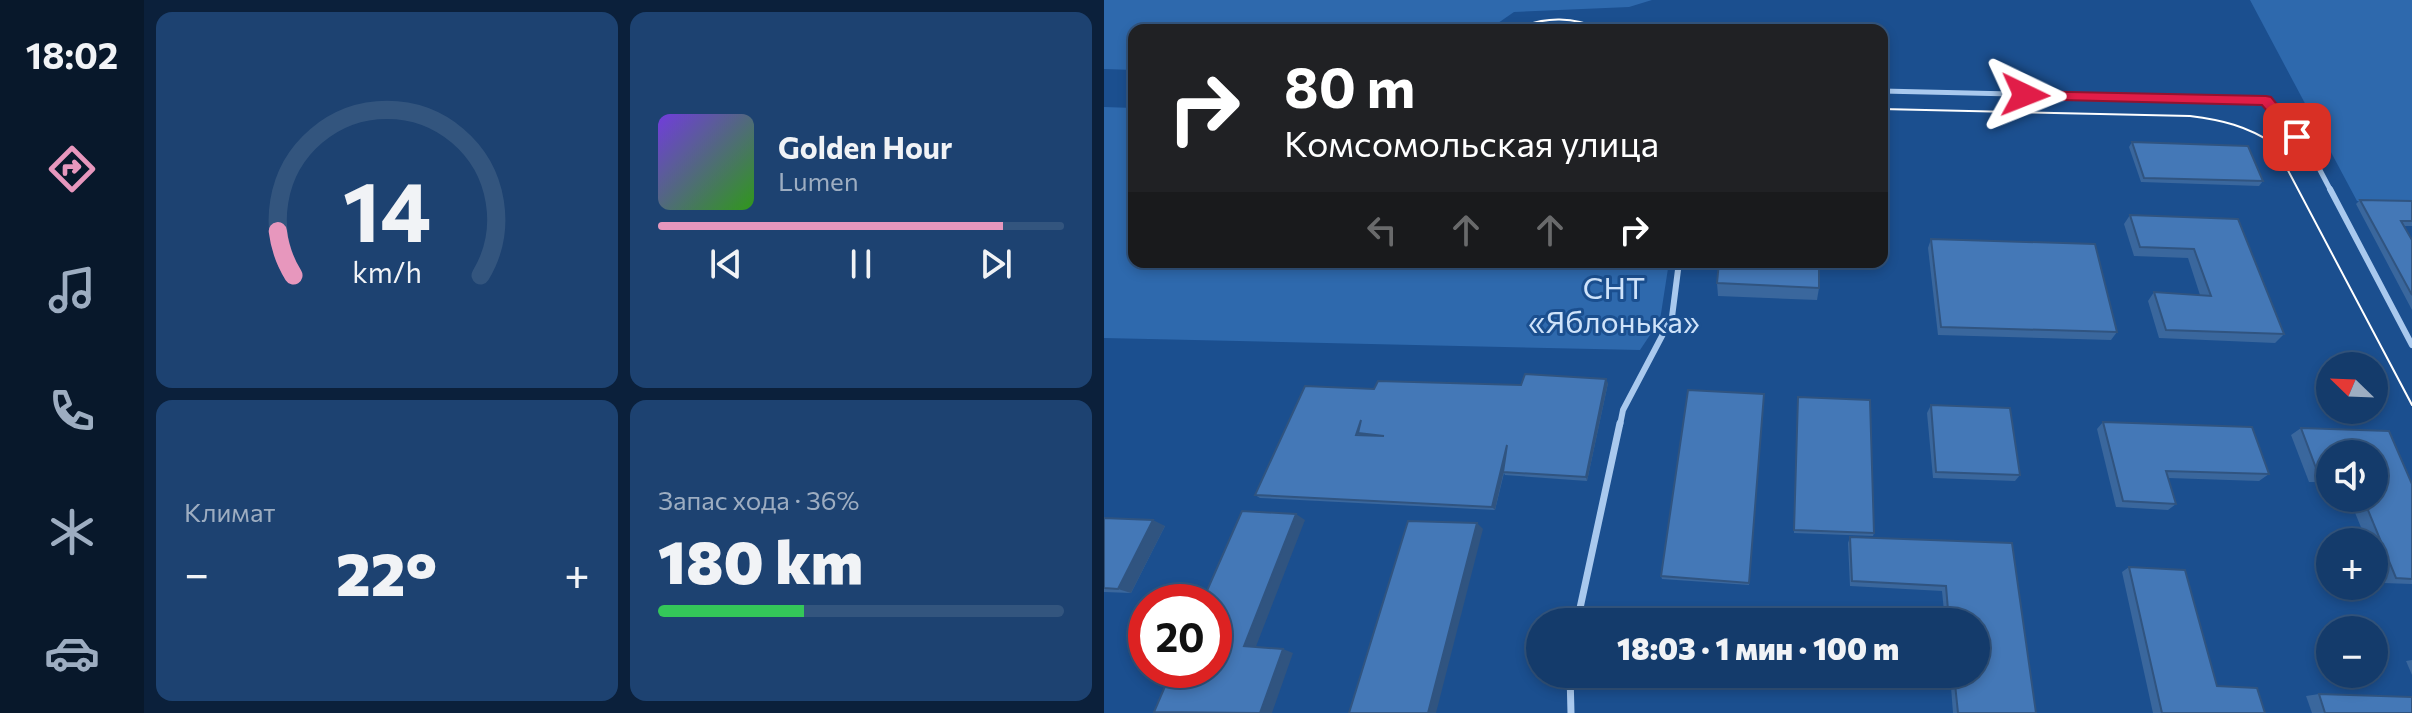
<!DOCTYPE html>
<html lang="ru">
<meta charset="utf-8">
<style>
body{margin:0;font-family:Commissioner,sans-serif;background:#1d4271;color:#f1f3f6;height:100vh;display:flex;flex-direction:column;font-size:30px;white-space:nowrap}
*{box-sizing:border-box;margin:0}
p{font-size:26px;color:#9dadc1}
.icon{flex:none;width:44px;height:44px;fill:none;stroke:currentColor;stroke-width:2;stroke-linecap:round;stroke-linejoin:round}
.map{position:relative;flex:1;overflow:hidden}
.details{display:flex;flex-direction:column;gap:12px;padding:12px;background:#0b203b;width:960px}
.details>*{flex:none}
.guide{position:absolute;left:24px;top:24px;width:760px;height:244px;border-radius:16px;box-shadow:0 4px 12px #0003,0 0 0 2px #33557e;background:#202124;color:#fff;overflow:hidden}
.needle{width:52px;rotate:293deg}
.controls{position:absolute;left:1212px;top:352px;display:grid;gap:16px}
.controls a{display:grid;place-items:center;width:72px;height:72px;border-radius:50%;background:#143b6b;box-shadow:0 4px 12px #0003,0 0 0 2px #33557e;font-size:40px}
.speed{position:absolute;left:24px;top:584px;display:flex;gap:16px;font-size:40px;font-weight:700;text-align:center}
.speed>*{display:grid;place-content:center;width:104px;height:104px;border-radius:50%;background:#143b6b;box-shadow:0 4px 12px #0003,0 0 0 2px #33557e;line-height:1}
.speed .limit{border:12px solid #d22;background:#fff;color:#111}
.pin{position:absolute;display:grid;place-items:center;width:68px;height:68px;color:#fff;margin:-34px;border-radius:16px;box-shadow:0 4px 12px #0006}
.me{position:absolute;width:88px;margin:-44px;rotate:92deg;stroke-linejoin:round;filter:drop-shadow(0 0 6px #0008)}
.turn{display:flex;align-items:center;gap:28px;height:168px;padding:0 24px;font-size:36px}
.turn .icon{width:104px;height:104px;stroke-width:2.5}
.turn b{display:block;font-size:56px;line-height:68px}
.lanes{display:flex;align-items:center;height:76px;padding:0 24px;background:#0003;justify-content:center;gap:40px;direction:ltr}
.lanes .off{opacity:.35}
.big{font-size:60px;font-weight:800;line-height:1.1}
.details .widget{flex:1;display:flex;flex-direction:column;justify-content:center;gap:12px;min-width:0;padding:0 28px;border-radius:16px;background:#1d4271}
.details .dial{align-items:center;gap:0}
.dial svg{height:208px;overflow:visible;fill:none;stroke:#33557e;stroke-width:7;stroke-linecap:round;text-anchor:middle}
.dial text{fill:#f1f3f6;stroke:none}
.song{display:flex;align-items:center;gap:24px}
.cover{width:96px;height:96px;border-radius:12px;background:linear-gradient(135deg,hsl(260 70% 55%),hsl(110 70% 35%))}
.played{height:8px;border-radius:4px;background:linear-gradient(90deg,#e797bd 85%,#33557e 85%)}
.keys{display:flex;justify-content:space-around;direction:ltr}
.heat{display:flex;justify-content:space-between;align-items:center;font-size:44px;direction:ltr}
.charge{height:12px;border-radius:6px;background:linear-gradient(90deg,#34c759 36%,#33557e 0)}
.details .tiles{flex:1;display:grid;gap:12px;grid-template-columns:repeat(2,1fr)}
.trip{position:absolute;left:422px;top:608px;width:464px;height:80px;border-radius:40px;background:#143b6b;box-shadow:0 4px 12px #0003,0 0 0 2px #33557e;font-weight:800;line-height:80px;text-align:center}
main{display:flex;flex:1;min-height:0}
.menu{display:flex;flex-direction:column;width:144px;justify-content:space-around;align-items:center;background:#08182b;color:#9dadc1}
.menu .icon{width:56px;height:56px}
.menu .current{color:#e797bd}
.menu b{font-size:36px;color:#f1f3f6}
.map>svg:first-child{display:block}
</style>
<main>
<nav class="menu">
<b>18:02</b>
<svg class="icon current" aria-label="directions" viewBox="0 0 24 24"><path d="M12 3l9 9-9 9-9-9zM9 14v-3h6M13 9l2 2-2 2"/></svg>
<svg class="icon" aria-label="music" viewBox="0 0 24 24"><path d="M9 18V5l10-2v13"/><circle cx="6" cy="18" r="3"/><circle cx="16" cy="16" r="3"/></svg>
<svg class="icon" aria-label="phone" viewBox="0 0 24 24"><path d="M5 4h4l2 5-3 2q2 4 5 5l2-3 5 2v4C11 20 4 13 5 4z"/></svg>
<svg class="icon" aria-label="climate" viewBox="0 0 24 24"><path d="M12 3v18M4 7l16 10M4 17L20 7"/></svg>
<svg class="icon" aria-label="car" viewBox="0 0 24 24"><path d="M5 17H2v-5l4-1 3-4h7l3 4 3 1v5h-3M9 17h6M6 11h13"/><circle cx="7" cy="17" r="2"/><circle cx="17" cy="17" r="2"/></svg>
</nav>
<section class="details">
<div class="tiles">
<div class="widget dial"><svg viewBox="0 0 100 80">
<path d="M14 69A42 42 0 1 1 86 69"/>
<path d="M14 69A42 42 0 0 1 8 52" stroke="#e797bd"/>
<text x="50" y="56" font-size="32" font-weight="700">14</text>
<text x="50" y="72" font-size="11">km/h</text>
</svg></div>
<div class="widget">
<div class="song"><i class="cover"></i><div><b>Golden Hour</b><p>Lumen</p></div></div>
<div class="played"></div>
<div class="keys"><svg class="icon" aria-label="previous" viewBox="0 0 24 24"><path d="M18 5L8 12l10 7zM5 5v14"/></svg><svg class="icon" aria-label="pause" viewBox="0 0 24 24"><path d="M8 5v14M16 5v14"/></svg><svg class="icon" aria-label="next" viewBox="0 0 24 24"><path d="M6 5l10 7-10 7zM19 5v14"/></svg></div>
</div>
<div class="widget"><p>Климат</p>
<div class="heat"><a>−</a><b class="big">22°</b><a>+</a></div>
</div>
<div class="widget"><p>Запас хода · 36%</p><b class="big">180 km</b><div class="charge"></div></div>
</div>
</section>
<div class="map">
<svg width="1308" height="713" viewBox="0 0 1308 713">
<rect width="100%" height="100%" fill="#1b4f8f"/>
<g fill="#2e69ad">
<polygon points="0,0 548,0 525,7 410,12 384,30 30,30 30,70 0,69"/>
<polygon points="1146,0 1308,0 1308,203 1253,201"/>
<polygon points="0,107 30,108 30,262 565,262 556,320 536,350 0,338"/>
</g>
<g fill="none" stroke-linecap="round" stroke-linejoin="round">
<polyline stroke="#a9c9ee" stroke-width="5" points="778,91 1162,100 1208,155 1227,191"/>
<g stroke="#a9c9ee" stroke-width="6">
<polyline points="1226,189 1308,345"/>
<polyline points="516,425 519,410 568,317 575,262"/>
</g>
<g stroke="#a9c9ee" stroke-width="7">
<polyline points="473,622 516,423"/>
<polyline points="466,674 467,713"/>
</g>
<g stroke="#fff" stroke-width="2">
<path d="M411 30C441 15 470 17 501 30"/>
<path d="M778 109 1086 116C1118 120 1143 126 1170 144L1308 405"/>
</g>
</g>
<g fill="#3a679d">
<polygon points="1028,142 1159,181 1155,186 1037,182 1025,147"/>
<polygon points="1256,200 1308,201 1308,226 1300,226 1308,240 1308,310 1252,204"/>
<polygon points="1026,215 1134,219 1180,334 1171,343 1055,338 1044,301 1050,292 1096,295 1084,258 1030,256 1020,224"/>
<polygon points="827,239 1013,332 1007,340 834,335 824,248"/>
<polygon points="613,283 715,288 713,300 614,296"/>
<polygon points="504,383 483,481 401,475 400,473 391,510 156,498 151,495 270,389"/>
<polygon points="660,394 645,585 558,579 557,576"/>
<polygon points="694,397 770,533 769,536 690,533"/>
<polygon points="827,405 916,475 911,481 829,478 823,413"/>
<polygon points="999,422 1165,474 1155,481 1064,478 1072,504 1064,510 1012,507 993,429"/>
<polygon points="1197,428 1285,431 1308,484 1308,584 1279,583 1270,560 1270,542 1263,542 1245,498 1270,498 1270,454 1226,454 1226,482 1205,482 1187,435"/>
<polygon points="0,518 61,526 27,593 0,592"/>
<polygon points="746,537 908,543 932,713 849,713 846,674 872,674 872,622 841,622 838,591 746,586 744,543"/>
<polygon points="1025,567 1113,686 1161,713 1049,713 1018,572"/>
<polygon points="1308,660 1308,675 1302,661"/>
<polygon points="1215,694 1308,713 1208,713 1202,696"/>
</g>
<g fill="#305480">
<polygon points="502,379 504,383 483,481 482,477"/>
<polygon points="403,445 405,449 391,510 388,507"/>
<polygon points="192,514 201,520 151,649 140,646"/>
<polygon points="49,520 61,526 27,593 14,589"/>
<polygon points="373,523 379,529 332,713 324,713"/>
<polygon points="179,649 189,653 168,713 156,713"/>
</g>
<g fill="#4478b7" stroke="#305480" stroke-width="2" fill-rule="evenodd">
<polygon points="1028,142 1144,146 1159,181 1040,178"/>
<polygon points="1256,200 1308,201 1308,221 1297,221 1308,240 1308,295"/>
<polygon points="1026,215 1134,219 1180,334 1062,330 1050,292 1107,296 1090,249 1036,247"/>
<polygon points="827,239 991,244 1013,332 837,327"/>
<polygon points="615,262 715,262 715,288 613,283"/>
<path d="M421 374 502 379 482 477 399 472 403 445 388 507 151 495 201 386 270 389 274 381 417 385ZM257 420 254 433 280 436 252 435Z"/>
<polygon points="584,390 660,394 645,583 557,576"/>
<polygon points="694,397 766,400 770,533 690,530"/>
<polygon points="827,405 906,408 916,475 832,472"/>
<polygon points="999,422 1148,427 1165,474 1062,471 1072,504 1019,501"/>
<polygon points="1197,428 1285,431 1308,484 1308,579 1292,578 1259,498 1270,498 1270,454 1226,454 1226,476 1215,476"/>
<polygon points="138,511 192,514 140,646 179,649 156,713 50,712 68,670 110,670 110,602 98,602"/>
<polygon points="0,518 49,520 14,589 0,588"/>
<polygon points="304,521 373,523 324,713 245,713"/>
<polygon points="746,537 908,543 932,713 854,713 850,674 872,674 872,622 845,622 842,586 748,581"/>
<polygon points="1025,567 1081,570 1113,686 1153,688 1161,713 1058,713"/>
<polygon points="1215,694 1308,697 1308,713 1221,713"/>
</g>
<polygon fill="#e11d48" stroke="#92132f" stroke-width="2" points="921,91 1162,96 1167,97 1200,137 1193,142 1188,140 1158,105 916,99 914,95"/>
<g text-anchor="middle" stroke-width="6" stroke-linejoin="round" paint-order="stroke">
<g font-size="30" fill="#cfe3fa" stroke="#1b4f8f">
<text x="510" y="299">СНТ<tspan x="510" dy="34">«Яблонька»</tspan></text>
</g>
</g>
</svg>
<div class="controls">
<a><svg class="needle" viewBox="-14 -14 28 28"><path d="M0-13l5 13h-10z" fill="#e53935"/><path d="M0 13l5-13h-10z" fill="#9dadc1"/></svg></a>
<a><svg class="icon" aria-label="sound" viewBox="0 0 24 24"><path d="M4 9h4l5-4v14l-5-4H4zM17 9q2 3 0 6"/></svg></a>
<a>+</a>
<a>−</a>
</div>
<div class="speed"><div class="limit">20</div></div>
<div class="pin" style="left:1193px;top:137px;background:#d93025"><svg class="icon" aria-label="arrive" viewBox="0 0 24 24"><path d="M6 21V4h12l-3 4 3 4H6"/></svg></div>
<svg class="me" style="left:921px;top:95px" viewBox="-20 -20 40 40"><path d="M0-17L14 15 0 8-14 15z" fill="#e11d48" stroke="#fff" stroke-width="4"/></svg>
<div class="trip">18:03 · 1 мин · 100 m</div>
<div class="guide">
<div class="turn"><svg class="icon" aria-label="right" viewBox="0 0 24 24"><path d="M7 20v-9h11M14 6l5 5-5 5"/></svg><div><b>80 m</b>Комсомольская улица</div></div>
<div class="lanes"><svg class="icon off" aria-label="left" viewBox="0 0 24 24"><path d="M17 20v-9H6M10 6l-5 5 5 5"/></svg><svg class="icon off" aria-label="ahead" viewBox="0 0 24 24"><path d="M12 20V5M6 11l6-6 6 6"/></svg><svg class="icon off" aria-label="ahead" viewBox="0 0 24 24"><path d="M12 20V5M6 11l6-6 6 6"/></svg><svg class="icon" aria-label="right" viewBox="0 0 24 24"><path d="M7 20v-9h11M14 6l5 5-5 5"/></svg></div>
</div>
</div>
</main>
